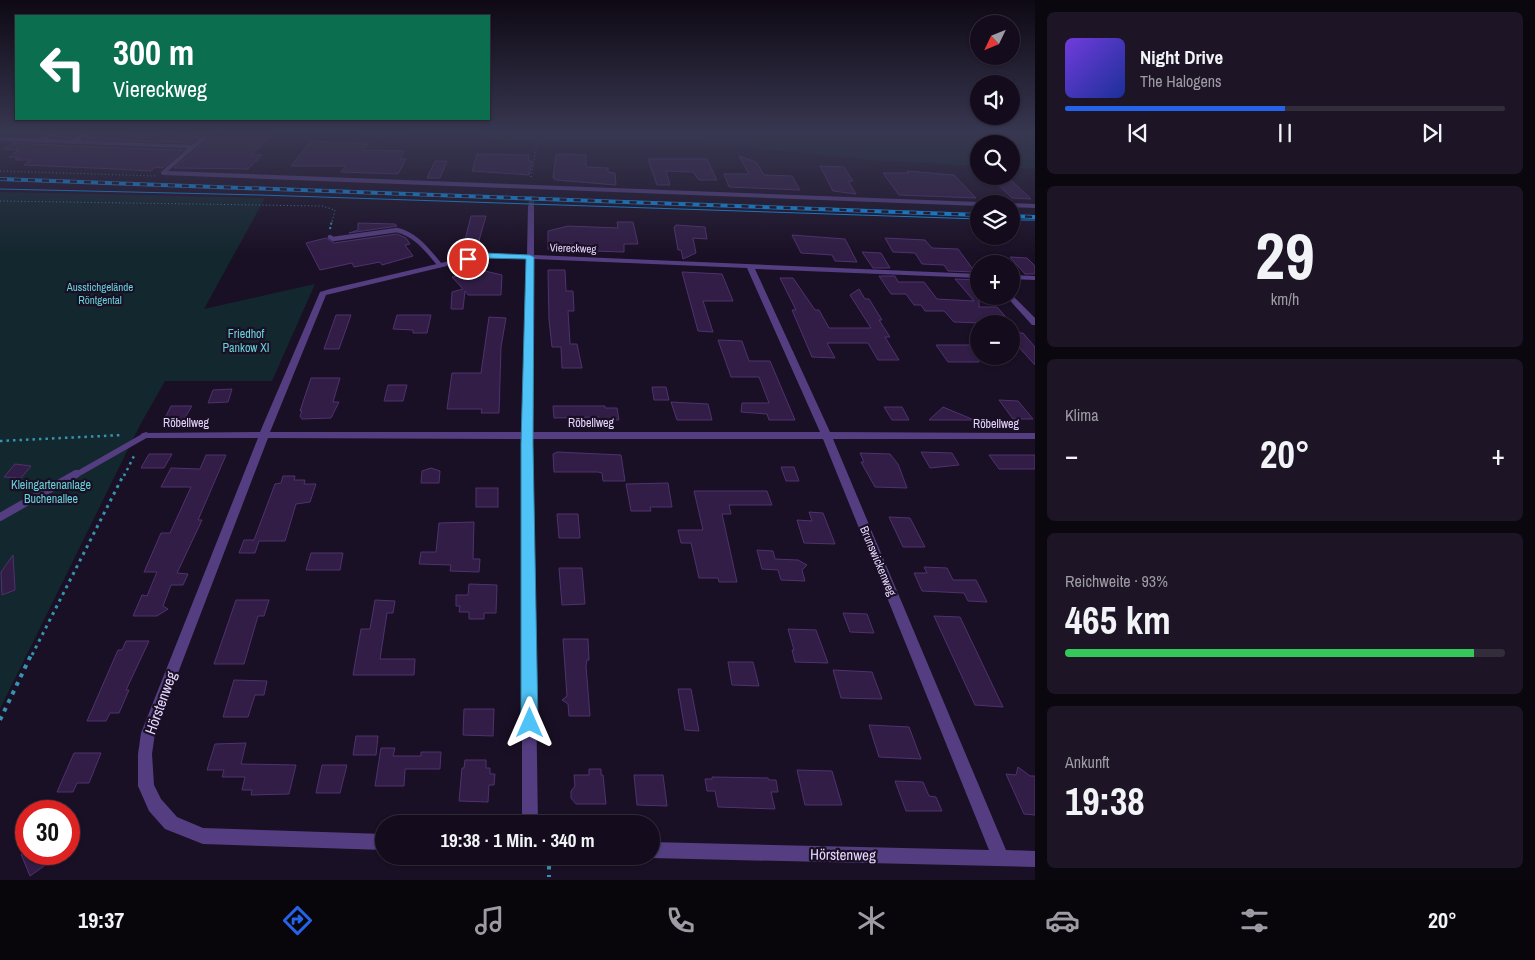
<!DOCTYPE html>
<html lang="de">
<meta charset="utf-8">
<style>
body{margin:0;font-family:"Archivo Narrow",sans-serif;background:#1d1525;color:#f1f3f6;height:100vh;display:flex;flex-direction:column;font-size:19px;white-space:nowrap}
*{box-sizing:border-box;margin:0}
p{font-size:16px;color:#9d9ba3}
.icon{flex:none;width:28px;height:28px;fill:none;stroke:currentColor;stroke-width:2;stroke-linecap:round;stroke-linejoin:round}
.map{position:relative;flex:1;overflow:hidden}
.side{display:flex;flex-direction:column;gap:12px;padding:12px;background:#0b070f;width:500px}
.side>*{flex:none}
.guide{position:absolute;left:15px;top:15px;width:475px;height:105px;border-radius:0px;box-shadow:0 1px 4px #0004,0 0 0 1px #332c3b;background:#0b6e4f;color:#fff;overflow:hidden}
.needle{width:32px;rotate:227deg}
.fabs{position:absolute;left:970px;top:15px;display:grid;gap:10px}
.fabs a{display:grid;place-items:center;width:50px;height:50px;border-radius:50%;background:#140c1c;box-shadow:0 1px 4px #0004,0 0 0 1px #332c3b;font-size:25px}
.speed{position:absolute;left:15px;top:800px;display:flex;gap:10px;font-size:25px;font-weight:700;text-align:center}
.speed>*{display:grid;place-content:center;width:65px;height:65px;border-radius:50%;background:#140c1c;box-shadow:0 1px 4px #0004,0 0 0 1px #332c3b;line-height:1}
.speed .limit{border:8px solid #d22;background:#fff;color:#111}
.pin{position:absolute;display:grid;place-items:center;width:42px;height:42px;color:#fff;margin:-21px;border:2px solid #fff;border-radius:50%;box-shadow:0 1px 5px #0007}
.me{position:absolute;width:55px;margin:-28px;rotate:0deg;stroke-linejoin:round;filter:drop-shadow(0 0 4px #0008)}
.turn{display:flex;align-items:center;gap:18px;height:105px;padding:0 15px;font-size:22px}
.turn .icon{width:65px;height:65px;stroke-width:2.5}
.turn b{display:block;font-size:35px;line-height:42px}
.big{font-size:38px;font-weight:800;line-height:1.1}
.side .tile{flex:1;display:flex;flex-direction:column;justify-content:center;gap:8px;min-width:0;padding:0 18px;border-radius:8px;background:#1d1525}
.side .dial{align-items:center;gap:0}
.dial b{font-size:65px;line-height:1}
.song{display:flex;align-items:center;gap:15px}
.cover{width:60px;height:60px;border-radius:8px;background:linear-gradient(135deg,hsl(260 70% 55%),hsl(230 70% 35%))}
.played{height:5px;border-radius:2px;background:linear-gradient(90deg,#2563eb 50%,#332c3b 50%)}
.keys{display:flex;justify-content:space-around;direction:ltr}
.heat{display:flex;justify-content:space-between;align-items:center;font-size:28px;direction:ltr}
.charge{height:8px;border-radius:4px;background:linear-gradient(90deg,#34c759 93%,#332c3b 0)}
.trip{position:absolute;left:375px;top:815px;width:285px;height:50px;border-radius:25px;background:#140c1c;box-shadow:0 1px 4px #0004,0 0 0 1px #332c3b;font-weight:800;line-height:50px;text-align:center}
.tabs{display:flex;height:80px;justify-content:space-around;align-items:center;background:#08050b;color:#9d9ba3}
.tabs .icon{width:35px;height:35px}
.tabs .on{color:#2563eb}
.tabs b{font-size:22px;color:#f1f3f6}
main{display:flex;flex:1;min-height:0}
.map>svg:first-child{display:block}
</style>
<main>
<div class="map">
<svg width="1035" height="880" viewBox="0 0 1035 880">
<rect width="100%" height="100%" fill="#1a1025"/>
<g fill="#13272e">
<polygon points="354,132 429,132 377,139"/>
<polygon points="468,132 1035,132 1035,169 1011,167 1011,144 979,144 979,166 870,160 718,144 673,141 504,143"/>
<polygon points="0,192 265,198 204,309 315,284 272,381 165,381 140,425 0,709"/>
</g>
<g fill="#311d45" stroke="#50316f">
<polygon points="59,132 79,132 79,133 71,138 53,137"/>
<polygon points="88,132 128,132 126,134 200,136 191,143 85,139 88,136"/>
<polygon points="233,132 273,133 252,155 262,155 248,169 174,168 212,136 228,137"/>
<polygon points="311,141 368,144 362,150 404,151 400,159 406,159 398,174 341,172 346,166 291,166"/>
<polygon points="14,143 72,146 183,150 163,168 155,167 151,171 116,169 24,165 31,160 15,160 19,158 9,157 18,150 3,149"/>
<polygon points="477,154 529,155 528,161 532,161 529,175 472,171"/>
<polygon points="561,154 586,155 586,167 608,168 608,172 615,173 616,185 556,180 553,178 556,155"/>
<polygon points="739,156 756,162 764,175 792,176 800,190 729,187 724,174 749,174"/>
<polygon points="648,159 707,159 717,180 699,180 693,172 666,171 670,185 657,185"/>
<polygon points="435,161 447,161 440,178 427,178"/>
<polygon points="820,166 844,167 853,181 848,181 856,194 833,191"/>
<polygon points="907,171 954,175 976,198 899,195 883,173 909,173"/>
<polygon points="994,181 1012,181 1031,199 1012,198"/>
<polygon points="471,216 486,216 478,244 464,244"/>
<polygon points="617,222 633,222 638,244 624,244 624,252 592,251 592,245 569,244 568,250 564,250 564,254 548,249 548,231 568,226 618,228"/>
<polygon points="358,223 395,224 397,226 349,233 358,230"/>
<polygon points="676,225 705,227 707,239 693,238 696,253 683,259 681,250 678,250 674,227"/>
<polygon points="397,234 406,238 410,244 405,245 413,256 382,265 380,262 354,267 352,263 320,270 306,243 326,238 334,243"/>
<polygon points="792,235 845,239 857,262 835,261 832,255 801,253"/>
<polygon points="885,238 925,240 932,248 958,249 975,272 948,271 944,265 922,264 915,253 893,252"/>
<polygon points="862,252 881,253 890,268 873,268"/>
<polygon points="1010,257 1027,258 1035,266 1035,274 1025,274"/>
<polygon points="548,270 565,270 566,291 573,291 574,311 568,311 570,344 577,344 582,368 562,368 561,347 552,347 549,320"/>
<polygon points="485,271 502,275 501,295 468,295 465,291 463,309 451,309 452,292 463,289 452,277"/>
<polygon points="682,272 722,274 733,301 703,301 713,332 698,331"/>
<polygon points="879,276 895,276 898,282 924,282 937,299 974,301 955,279 979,280 979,307 997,307 1020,333 1023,333 1035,347 1035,365 1016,344 1011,343 1011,324 954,322 944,311 925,311 921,305 914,305 906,294 891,294"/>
<polygon points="780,278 793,278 815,310 819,310 829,328 871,328 850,295 859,289 865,299 869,299 882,320 879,320 890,337 885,337 899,360 878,360 868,343 827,343 835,358 812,357 792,310 796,310"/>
<polygon points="336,315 351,315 339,349 324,349"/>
<polygon points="397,315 431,315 427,333 413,333 413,330 393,329"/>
<polygon points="489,317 506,318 501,347 499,413 481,413 482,409 447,409 452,373 481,373"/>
<polygon points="718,340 742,341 749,361 770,361 795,420 769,420 767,414 741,412 742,403 769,403 759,377 731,377"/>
<polygon points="936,345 979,345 979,362 948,362"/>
<polygon points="311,378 340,378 333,402 339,402 331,418 302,419 300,416 302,411 300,411"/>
<polygon points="388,385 407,385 403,401 384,401"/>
<polygon points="652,387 666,387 669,400 654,400"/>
<polygon points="232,389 228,402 208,403 213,390"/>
<polygon points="999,400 1018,401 1033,419 1013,419"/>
<polygon points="671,402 708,404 712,420 677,420"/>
<polygon points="171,406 192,406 184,419 164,420"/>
<polygon points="553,406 605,406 605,408 617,408 619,420 599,420 599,417 554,418"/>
<polygon points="884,407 902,407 909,420 892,420"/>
<polygon points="943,407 974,420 929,420"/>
<polygon points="557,452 621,455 625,481 603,481 602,473 598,472 554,472 553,454"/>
<polygon points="921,452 952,453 959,465 930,468"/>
<polygon points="860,453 890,454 898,464 907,488 875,487 861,462 864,462"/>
<polygon points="149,454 172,454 164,468 141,468"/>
<polygon points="206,455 226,455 198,520 202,520 177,573 188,574 183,585 171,585 163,606 168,609 157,616 133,616 142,595 147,596 157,572 144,572 161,533 170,533 191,487 161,487 171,468 200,469"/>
<polygon points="989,455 1035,455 1035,469 999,469"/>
<polygon points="15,464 31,466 21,478 4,477"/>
<polygon points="781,467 794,467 799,481 786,481"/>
<polygon points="431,468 440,471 439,483 421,483 422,471"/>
<polygon points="283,476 295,476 294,480 305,480 304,484 316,484 310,502 296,504 285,541 259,541 255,553 239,553 244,540 254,540 275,484 281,483"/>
<polygon points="668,483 672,507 650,507 651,511 631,511 626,484"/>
<rect x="476" y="488" width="22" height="19"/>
<polygon points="694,491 767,491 772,505 729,505 731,514 722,514 737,582 719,582 718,578 699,578 691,543 681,543 678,530 703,530"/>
<polygon points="809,512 823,513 835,544 804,543 797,520 812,521"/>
<polygon points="557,514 578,514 580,538 559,538"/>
<polygon points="889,517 910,518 925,547 903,547"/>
<polygon points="474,522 473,559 480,559 479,572 450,571 451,565 419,564 421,552 436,552 439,523"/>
<polygon points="757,550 773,551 775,559 798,560 807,565 802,570 805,581 781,580 778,570 762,569"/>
<polygon points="311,553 343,553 340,570 306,570"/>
<polygon points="13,555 15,590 2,595 1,572"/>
<polygon points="924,567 947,568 953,580 976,580 987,602 968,601 964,593 922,591 914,573 927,573"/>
<polygon points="559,568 582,568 585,604 562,605"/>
<polygon points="469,584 497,585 496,613 484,613 484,619 469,619 469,612 459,612 460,606 456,606 456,595 468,595"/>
<polygon points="236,600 269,600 264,616 258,616 244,664 214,664"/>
<polygon points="375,600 395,601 393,613 387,613 380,659 415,659 414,675 353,675 361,629 370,629"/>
<polygon points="843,613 867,614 874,633 850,632"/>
<polygon points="934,616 960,617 1003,707 975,705"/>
<polygon points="788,629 816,630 828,663 795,662 792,650 794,650"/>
<polygon points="563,639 588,639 589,660 587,660 586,666 590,716 569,716 568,704 562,700 567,696"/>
<polygon points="126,641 149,641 126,690 129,690 119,713 110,713 106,721 87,721 118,650 122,650"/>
<polygon points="728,662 753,662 759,686 732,685"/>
<polygon points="833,670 872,672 882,699 841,698"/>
<polygon points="234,680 267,681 264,695 255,695 248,717 223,717"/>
<polygon points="678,689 691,689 699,731 685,730"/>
<polygon points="464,709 494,709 493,736 463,735"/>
<polygon points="869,725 909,727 921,759 879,757"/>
<polygon points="356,736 378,736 376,755 353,755"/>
<polygon points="246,743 241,764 296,765 289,794 251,795 252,790 242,790 245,777 222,777 224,770 207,770 215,744"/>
<polygon points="381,748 395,748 393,756 421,756 421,752 441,752 440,769 405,769 404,786 375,786"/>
<polygon points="74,753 101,753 89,783 77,783 73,792 57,792"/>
<polygon points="465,760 486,760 486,768 490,768 490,774 495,774 494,785 489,785 488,802 459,801 462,768 464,768"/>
<polygon points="322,765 347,765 340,793 316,793"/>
<polygon points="1018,767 1030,776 1035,776 1035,815 1024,814 1006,774 1016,775"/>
<polygon points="589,769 601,769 601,775 603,775 606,804 576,804 571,798 571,791 575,786 574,775 589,775"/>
<polygon points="797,770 832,771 842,805 805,805"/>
<polygon points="634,775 663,775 667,806 637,805"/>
<polygon points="712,777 768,778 769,780 776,780 778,792 771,792 775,809 718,807 715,791 707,791 705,779 712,779"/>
<polygon points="895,781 923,782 929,796 936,797 942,811 906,811"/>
<polygon points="21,854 61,854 30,876"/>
</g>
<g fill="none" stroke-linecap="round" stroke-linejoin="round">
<polyline stroke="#392e45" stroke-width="5.5" stroke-dasharray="5.5 3" stroke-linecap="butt" points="531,206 532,196"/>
<g stroke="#3693b1" stroke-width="1" stroke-dasharray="1 2.5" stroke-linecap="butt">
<polyline points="0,171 156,176"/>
<polyline points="531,177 539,132"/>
<polyline points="0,201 322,206 335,210 332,222"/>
</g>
<polyline stroke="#3693b1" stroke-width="2" stroke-dasharray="2 2.5" stroke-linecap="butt" points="330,229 332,220"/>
<g stroke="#3693b1" stroke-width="2.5" stroke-dasharray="2.5 4" stroke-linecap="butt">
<polyline points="0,441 123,435"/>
<polyline points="124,476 135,454"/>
</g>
<polyline stroke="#3693b1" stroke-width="3" stroke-dasharray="3 4.5" stroke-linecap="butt" points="32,655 124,474"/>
<g stroke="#3693b1" stroke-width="4" stroke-dasharray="4 5.5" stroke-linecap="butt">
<polyline points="0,720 32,653"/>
<polyline points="549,856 549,877"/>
</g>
<g stroke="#543e81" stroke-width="4">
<polyline points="41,140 55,132"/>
<polyline points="72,142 85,134 83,132"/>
</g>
<path stroke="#543e81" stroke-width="4.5" d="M330 237 333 239 397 230C417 235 427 250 440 265"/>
<polyline stroke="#543e81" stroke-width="5.5" points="74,476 146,435"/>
<polyline stroke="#543e81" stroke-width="8" points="0,517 76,474"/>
<g fill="#543e81" fill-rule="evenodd">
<polygon points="208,132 214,132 168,171 979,202 982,204 979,204 979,206 163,175 161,174 161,172 188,148 0,141 0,137 192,145"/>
<polygon points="1011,203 1035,204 1035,208 1011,207 1011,204 1009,204"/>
<path d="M531 204 534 206V255L979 274V278L755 269 830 432 1035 433V439H833L1006 850 1035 851V867L651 858 646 856H651V842L989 850 823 439H532L538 824H522V439L268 438 155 733 152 754 154 785 161 799 177 817 203 828 384 834V850L203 844 165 829 149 811 138 786V754L141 733 258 438H146L141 435 142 433 260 432 320 292 330 289 484 253 527 255 528 206ZM484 257 527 259 522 432H270L326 295ZM534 259 747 268 820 432H532Z"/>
<polygon points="1011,275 1035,276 1035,280 1011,279"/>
<polygon points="1011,294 1035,318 1035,325 1032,325 1006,296 1011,296"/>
</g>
<g stroke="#0d96f1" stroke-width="1">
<polyline points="0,189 261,195 979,219"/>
<polyline points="1011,220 1035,220"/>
</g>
<g stroke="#0d96f1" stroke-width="4">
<g id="rail">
<polyline points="0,179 979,215"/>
<polyline points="1011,216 1035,217"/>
</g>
</g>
<use href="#rail" stroke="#1a1025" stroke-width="2.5" stroke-dasharray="7" stroke-linecap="butt"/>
</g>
<linearGradient id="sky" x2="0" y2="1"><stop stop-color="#0e0914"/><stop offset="0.52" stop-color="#383751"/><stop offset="1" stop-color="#383751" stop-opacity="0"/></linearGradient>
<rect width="1035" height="255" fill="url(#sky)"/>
<polygon fill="#4fc3f7" stroke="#337fa1" points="484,253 530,255 534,257 533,444 538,723 535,729 530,731 524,729 521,723 521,444 526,259 484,258 468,261 464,259"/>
<g text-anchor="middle" stroke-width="4.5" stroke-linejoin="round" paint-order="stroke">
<g font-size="11" fill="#e6d6fd" stroke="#1a1025">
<text transform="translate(573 248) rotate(2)" y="4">Viereckweg</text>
</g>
<g font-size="11" fill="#66d3d9" stroke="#1a1025">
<text x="100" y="291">Ausstichgelände<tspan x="100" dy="13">Röntgental</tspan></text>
</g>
<g font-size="12" fill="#66d3d9" stroke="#1a1025">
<text x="246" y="338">Friedhof<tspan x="246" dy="14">Pankow XI</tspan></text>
<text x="51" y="489">Kleingartenanlage<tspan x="51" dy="14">Buchenallee</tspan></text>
</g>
<g font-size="12" fill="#e6d6fd" stroke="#1a1025">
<text x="186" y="427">Röbellweg</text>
<text x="591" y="427">Röbellweg</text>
<text x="996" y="428">Röbellweg</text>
<text transform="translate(878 561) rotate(67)" y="4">Brunswickenweg</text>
</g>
<g font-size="15" fill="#e6d6fd" stroke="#1a1025">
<text transform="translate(161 703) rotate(-70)" y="5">Hörstenweg</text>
<text transform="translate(843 855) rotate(1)" y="5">Hörstenweg</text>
</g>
</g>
</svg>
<div class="fabs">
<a><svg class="needle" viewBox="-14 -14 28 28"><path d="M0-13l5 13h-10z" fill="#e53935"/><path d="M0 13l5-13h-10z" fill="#9d9ba3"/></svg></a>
<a><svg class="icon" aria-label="sound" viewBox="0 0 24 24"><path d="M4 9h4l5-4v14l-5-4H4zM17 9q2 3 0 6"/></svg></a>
<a><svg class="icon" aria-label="search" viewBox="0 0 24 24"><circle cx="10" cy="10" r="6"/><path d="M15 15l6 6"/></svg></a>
<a><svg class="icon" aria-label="layers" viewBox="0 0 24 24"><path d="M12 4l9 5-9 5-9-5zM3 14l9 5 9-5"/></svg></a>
<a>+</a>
<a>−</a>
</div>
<div class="speed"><div class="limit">30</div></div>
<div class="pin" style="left:468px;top:259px;background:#d93025"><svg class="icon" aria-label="arrive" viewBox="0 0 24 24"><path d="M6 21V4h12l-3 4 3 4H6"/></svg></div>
<svg class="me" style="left:530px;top:723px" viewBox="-20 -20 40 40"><path d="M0-17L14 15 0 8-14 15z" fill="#4fc3f7" stroke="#fff" stroke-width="4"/></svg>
<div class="trip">19:38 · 1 Min. · 340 m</div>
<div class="guide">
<div class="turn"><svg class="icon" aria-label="left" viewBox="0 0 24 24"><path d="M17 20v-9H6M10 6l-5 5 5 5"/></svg><div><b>300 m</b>Viereckweg</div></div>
</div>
</div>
<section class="side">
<div class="tile">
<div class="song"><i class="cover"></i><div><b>Night Drive</b><p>The Halogens</p></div></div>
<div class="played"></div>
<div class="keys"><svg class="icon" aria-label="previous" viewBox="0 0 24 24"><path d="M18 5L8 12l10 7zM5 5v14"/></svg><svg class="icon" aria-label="pause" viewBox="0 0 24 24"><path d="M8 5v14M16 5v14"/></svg><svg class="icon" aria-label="next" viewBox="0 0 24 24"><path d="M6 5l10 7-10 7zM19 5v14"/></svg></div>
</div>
<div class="tile dial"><b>29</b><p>km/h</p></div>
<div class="tile"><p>Klima</p>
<div class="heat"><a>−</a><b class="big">20°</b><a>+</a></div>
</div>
<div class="tile"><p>Reichweite · 93%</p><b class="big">465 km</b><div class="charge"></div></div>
<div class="tile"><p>Ankunft</p><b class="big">19:38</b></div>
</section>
</main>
<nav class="tabs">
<b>19:37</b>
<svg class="icon on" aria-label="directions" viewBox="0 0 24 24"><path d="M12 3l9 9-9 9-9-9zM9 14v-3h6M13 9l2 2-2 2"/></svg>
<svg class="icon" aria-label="music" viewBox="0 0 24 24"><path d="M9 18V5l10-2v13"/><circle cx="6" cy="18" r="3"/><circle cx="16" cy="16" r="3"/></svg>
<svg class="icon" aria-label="phone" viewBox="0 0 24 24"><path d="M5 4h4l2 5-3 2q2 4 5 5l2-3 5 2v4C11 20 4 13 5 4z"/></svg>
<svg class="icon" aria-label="climate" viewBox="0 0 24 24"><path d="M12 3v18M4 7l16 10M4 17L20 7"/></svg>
<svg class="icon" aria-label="car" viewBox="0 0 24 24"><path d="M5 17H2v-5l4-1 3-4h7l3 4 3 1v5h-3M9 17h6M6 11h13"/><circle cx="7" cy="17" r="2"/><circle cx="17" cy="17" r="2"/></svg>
<svg class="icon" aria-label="filters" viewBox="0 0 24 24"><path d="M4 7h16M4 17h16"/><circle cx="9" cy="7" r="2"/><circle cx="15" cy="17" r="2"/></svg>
<b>20°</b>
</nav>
